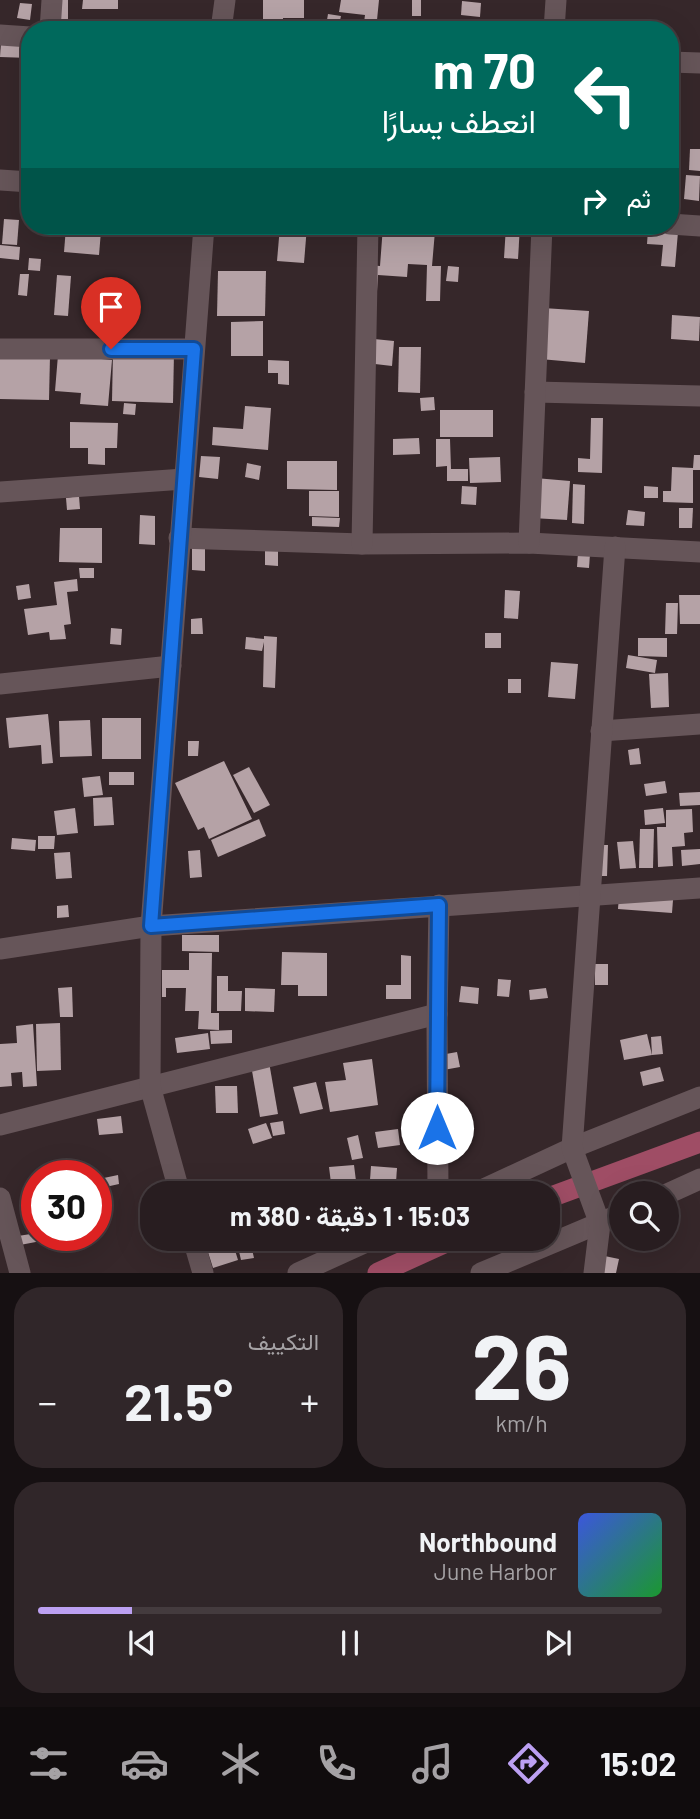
<!DOCTYPE html>
<html lang="ar">
<meta charset="utf-8">
<style>
body{margin:0;font-family:Barlow,Vazirmatn,sans-serif;background:#302629;color:#f1f3f6;direction:rtl;height:100vh;display:flex;flex-direction:column;font-size:26px;white-space:nowrap}
*{box-sizing:border-box;margin:0}
p{font-size:23px;color:#a5a2a5}
.icon{flex:none;width:38px;height:38px;fill:none;stroke:currentColor;stroke-width:2;stroke-linecap:round;stroke-linejoin:round}
.map{position:relative;height:1273px;overflow:hidden;direction:ltr}
.panel{display:flex;flex-direction:column;gap:14px;padding:14px;background:#161012;flex:1}
.panel>*{flex:none}
.top-card{position:absolute;left:21px;top:21px;width:658px;height:214px;border-radius:28px;box-shadow:0 7px 28px #0002,0 0 0 2px #443b3e;direction:rtl;background:#00695c;color:#fff;overflow:hidden}
.buttons{position:absolute;left:609px;top:1181px;display:grid;gap:14px}
.buttons a{display:grid;place-items:center;width:70px;height:70px;border-radius:50%;background:#281d20;box-shadow:0 7px 28px #0002,0 0 0 2px #443b3e;font-size:35px}
.speed{position:absolute;left:21px;top:1160px;display:flex;gap:14px;font-size:35px;font-weight:700;text-align:center}
.speed>*{display:grid;place-content:center;width:91px;height:91px;border-radius:50%;background:#281d20;box-shadow:0 7px 28px #0002,0 0 0 2px #443b3e;line-height:1}
.speed .limit{border:10px solid #d22;background:#fff;color:#111}
.pin{position:absolute;display:grid;place-items:center;width:60px;height:60px;color:#fff;margin:-72px -30px;border-radius:50% 50% 50% 0;rotate:-45deg;box-shadow:0 0 7px #0007}
.pin .icon{rotate:45deg}
.me{position:absolute;width:77px;margin:-38px;rotate:0deg;stroke-linejoin:round;filter:drop-shadow(0 0 5px #0008)}
.turn{display:flex;align-items:center;gap:24px;height:147px;padding:0 28px;font-size:32px}
.turn .icon{width:91px;height:91px;stroke-width:2.5}
.turn b{display:block;font-size:49px;line-height:60px}
.then{display:flex;align-items:center;height:66px;padding:0 28px;background:#0003;gap:14px;font-size:26px}
.big{font-size:52px;font-weight:700;line-height:1.1}
.panel .tile{flex:1;display:flex;flex-direction:column;justify-content:center;gap:10px;min-width:0;padding:0 24px;border-radius:28px;background:#302629}
.panel .dial{align-items:center;gap:0}
.dial b{font-size:91px;line-height:1}
.song{display:flex;align-items:center;gap:21px}
.cover{width:84px;height:84px;border-radius:10px;background:linear-gradient(135deg,hsl(230 70% 55%),hsl(130 70% 35%))}
.played{height:7px;border-radius:4px;background:linear-gradient(90deg,#bca0f2 15%,#443b3e 15%)}
.keys{display:flex;justify-content:space-around;direction:ltr}
.heat{display:flex;justify-content:space-between;align-items:center;font-size:38px;direction:ltr}
.panel .tiles{flex:1;display:grid;gap:14px;grid-template-columns:1fr 1fr}
.tile:last-child{grid-column:span 2}
.trip{position:absolute;left:140px;top:1181px;width:420px;height:70px;border-radius:28px;background:#281d20;box-shadow:0 7px 28px #0002,0 0 0 2px #443b3e;font-weight:700;line-height:70px;text-align:center;direction:rtl}
.tab-bar{display:flex;height:112px;justify-content:space-around;align-items:center;background:#100c0d;color:#a5a2a5}
.tab-bar .icon{width:49px;height:49px}
.tab-bar .active{color:#bca0f2}
.tab-bar b{font-size:32px;color:#f1f3f6}
.map>svg:first-child{display:block}
</style>
<div class="map">
<svg width="700" height="1273" viewBox="0 0 700 1273">
<rect width="100%" height="100%" fill="#36272a"/>
<g fill="none" stroke-linecap="round" stroke-linejoin="round">
<g stroke="#9f4d65" stroke-width="21">
<polyline points="548,1198 700,1142"/>
<polyline points="378,1273 453,1239"/>
</g>
</g>
<g fill="#b5a2a6">
<polygon points="56,0 68,0 68,25 55,25"/>
<polygon points="83,0 118,0 118,9 82,9"/>
<polygon points="263,0 304,0 304,18 283,18 283,30 274,30 274,20 263,20"/>
<polygon points="341,0 379,0 376,30 363,30 365,15 339,12"/>
<rect x="412" y="0" width="9" height="16"/>
<polygon points="462,1 481,3 480,17 461,15"/>
<polygon points="20,3 32,4 30,20 17,18"/>
<polygon points="328,14 341,16 338,29 326,26"/>
<polygon points="1,42 30,43 30,58 0,57"/>
<polygon points="690,149 700,149 700,171 689,170"/>
<polygon points="686,175 700,176 699,201 684,199"/>
<polygon points="4,219 19,220 17,245 2,244"/>
<polygon points="221,226 235,226 235,237 220,237"/>
<polygon points="280,226 307,226 304,263 277,261"/>
<polygon points="383,226 435,231 432,266 441,266 440,301 426,301 427,265 408,264 407,277 378,275 377,291 367,265 380,266"/>
<polygon points="506,226 520,226 518,259 504,258"/>
<polygon points="66,227 101,231 99,255 64,252"/>
<polygon points="648,230 678,232 675,267 661,266 663,245 647,244"/>
<polygon points="0,245 20,247 19,260 0,258"/>
<polygon points="29,258 41,259 40,271 28,270"/>
<polygon points="448,266 459,267 458,282 446,281"/>
<polygon points="218,271 266,271 265,316 217,316"/>
<polygon points="20,274 29,274 27,296 18,295"/>
<polygon points="57,275 71,276 68,316 54,315"/>
<polygon points="543,308 589,311 585,363 540,359"/>
<polygon points="672,315 700,317 699,341 671,339"/>
<polygon points="263,321 263,356 231,356 231,322"/>
<polygon points="374,339 394,341 392,366 375,364"/>
<polygon points="399,347 421,347 420,393 398,392"/>
<polygon points="113,351 174,352 173,403 112,401"/>
<polygon points="0,355 50,356 49,400 0,399"/>
<polygon points="58,355 112,360 108,406 80,404 81,393 55,391"/>
<polygon points="268,360 289,361 289,385 278,384 278,373 268,373"/>
<polygon points="434,397 435,410 421,411 420,398"/>
<polygon points="124,403 136,404 135,415 123,414"/>
<polygon points="245,406 271,408 268,450 212,445 213,427 243,429"/>
<rect x="440" y="410" width="53" height="27"/>
<polygon points="591,418 603,418 602,473 578,472 578,458 590,459"/>
<polygon points="70,422 118,423 117,448 105,448 105,465 88,464 88,448 70,448"/>
<polygon points="419,438 420,454 393,455 393,439"/>
<polygon points="436,439 450,439 451,469 468,469 468,481 447,481 447,466 436,467"/>
<polygon points="694,455 700,455 700,470 693,470 693,503 663,502 663,491 671,491 672,467 693,468"/>
<polygon points="201,456 220,457 218,479 199,477"/>
<polygon points="500,457 501,482 470,483 469,458"/>
<polygon points="287,461 337,461 337,490 287,489"/>
<polygon points="247,463 261,466 259,480 245,477"/>
<polygon points="535,478 570,481 567,520 532,518"/>
<polygon points="573,484 585,485 584,524 572,523"/>
<polygon points="462,486 477,487 476,505 461,504"/>
<polygon points="644,486 658,487 658,498 644,498"/>
<polygon points="309,491 339,491 339,517 309,516"/>
<polygon points="79,496 80,509 67,510 66,498"/>
<polygon points="679,508 693,508 692,528 679,528"/>
<polygon points="628,510 645,512 644,526 626,525"/>
<polygon points="140,515 155,516 155,545 139,544"/>
<polygon points="312,517 340,518 339,527 312,526"/>
<polygon points="60,528 102,528 102,563 59,562"/>
<polygon points="192,546 205,547 205,571 192,570"/>
<polygon points="265,550 278,550 278,566 265,565"/>
<polygon points="578,553 590,554 589,568 577,567"/>
<polygon points="79,568 94,568 94,578 80,578"/>
<polygon points="77,579 78,591 67,592 71,624 64,625 66,639 50,640 49,632 28,635 24,609 57,605 54,582"/>
<polygon points="29,584 31,598 18,600 16,586"/>
<polygon points="505,590 520,591 518,619 504,618"/>
<polygon points="679,595 700,595 700,624 680,624"/>
<polygon points="666,603 678,603 677,634 665,634"/>
<polygon points="202,618 203,634 191,634 191,619"/>
<polygon points="111,628 122,629 121,645 110,644"/>
<rect x="485" y="633" width="16" height="15"/>
<polygon points="264,636 277,637 275,688 263,687 264,642 262,651 245,649 246,637 264,639"/>
<polygon points="638,638 667,638 667,657 638,656"/>
<polygon points="628,655 657,660 655,673 626,668"/>
<polygon points="551,662 578,664 575,699 548,697"/>
<polygon points="668,673 669,707 651,708 649,674"/>
<rect x="508" y="679" width="13" height="14"/>
<polygon points="48,714 53,763 42,764 41,745 9,748 6,718"/>
<rect x="102" y="718" width="39" height="41"/>
<polygon points="90,720 92,756 60,757 59,721"/>
<polygon points="188,741 199,741 198,756 188,756"/>
<polygon points="639,748 641,764 630,765 628,750"/>
<polygon points="224,761 252,819 209,839 204,827 198,830 175,783"/>
<polygon points="249,767 270,805 254,813 233,775"/>
<rect x="109" y="772" width="25" height="13"/>
<polygon points="100,776 103,795 84,797 82,778"/>
<polygon points="665,781 667,793 646,796 644,784"/>
<polygon points="700,792 700,805 680,806 679,793"/>
<polygon points="112,797 114,825 94,826 93,798"/>
<polygon points="75,808 78,833 57,835 54,811"/>
<polygon points="663,808 665,823 645,825 644,810"/>
<polygon points="692,809 693,832 684,833 685,846 672,847 673,866 658,867 657,827 666,827 666,810"/>
<polygon points="259,819 266,836 218,857 211,840"/>
<polygon points="640,829 654,829 653,868 639,868"/>
<polygon points="38,836 55,836 54,849 38,849"/>
<polygon points="12,838 36,840 35,851 11,849"/>
<polygon points="633,841 636,868 620,869 617,842"/>
<polygon points="591,845 608,845 607,876 591,876"/>
<polygon points="700,849 700,864 682,866 681,850"/>
<polygon points="200,850 202,877 190,878 188,851"/>
<polygon points="70,852 72,878 56,879 54,853"/>
<polygon points="619,895 673,900 672,913 618,909"/>
<polygon points="68,905 69,917 57,918 57,906"/>
<polygon points="182,935 219,935 219,952 182,951"/>
<polygon points="282,952 327,953 327,996 298,996 298,985 281,985"/>
<polygon points="189,953 212,953 211,1013 219,1013 219,1030 198,1029 199,1011 185,1011 186,988 166,988 166,997 162,997 162,970 189,970"/>
<polygon points="401,955 411,956 411,999 386,999 386,985 401,985"/>
<rect x="595" y="964" width="13" height="21"/>
<polygon points="217,976 228,976 228,991 242,991 241,1011 217,1011"/>
<polygon points="498,979 511,980 509,997 497,996"/>
<polygon points="461,986 479,988 478,1004 459,1002"/>
<polygon points="72,987 73,1017 60,1017 58,988"/>
<polygon points="245,988 275,989 274,1012 245,1011"/>
<polygon points="546,988 548,998 530,1000 529,990"/>
<polygon points="60,1023 61,1070 37,1071 36,1024"/>
<polygon points="33,1024 37,1086 23,1087 22,1072 11,1073 12,1086 0,1087 0,1044 17,1043 16,1026"/>
<polygon points="232,1030 232,1043 211,1044 210,1031"/>
<polygon points="208,1033 210,1049 177,1053 175,1038"/>
<polygon points="647,1034 652,1055 624,1060 620,1040"/>
<polygon points="661,1036 663,1054 652,1055 651,1037"/>
<polygon points="457,1052 460,1067 438,1071 435,1056"/>
<polygon points="372,1059 378,1105 330,1112 325,1082 346,1080 343,1063"/>
<polygon points="269,1062 278,1114 260,1117 251,1065"/>
<polygon points="660,1067 664,1081 643,1086 640,1072"/>
<polygon points="316,1082 323,1109 300,1114 293,1087"/>
<polygon points="215,1086 237,1086 238,1113 216,1113"/>
<polygon points="456,1106 459,1128 442,1130 439,1109"/>
<polygon points="121,1116 123,1133 99,1135 97,1119"/>
<polygon points="283,1121 285,1134 273,1136 270,1123"/>
<polygon points="266,1123 272,1138 253,1144 248,1129"/>
<polygon points="398,1129 400,1145 378,1148 375,1132"/>
<polygon points="358,1135 363,1158 352,1160 347,1138"/>
<polygon points="354,1165 356,1181 331,1183 329,1167"/>
<polygon points="371,1166 397,1168 396,1182 370,1180"/>
<polygon points="118,1175 119,1184 101,1188 99,1179"/>
<polygon points="382,1183 383,1194 371,1194 370,1184"/>
<polygon points="37,1233 41,1241 20,1245 18,1236"/>
<polygon points="45,1236 84,1236 84,1237 46,1244"/>
<polygon points="232,1241 238,1260 213,1268 207,1249"/>
<polygon points="251,1245 254,1258 241,1260 238,1247"/>
<polygon points="595,1254 619,1259 616,1273 591,1273"/>
</g>
<g fill="none" stroke-linecap="round" stroke-linejoin="round">
<g stroke="#665559" stroke-width="21">
<polyline points="50,30 52,0"/>
<polyline points="221,30 225,0"/>
<polyline points="554,30 556,0"/>
<polyline points="0,35 30,37"/>
<polyline points="670,62 700,63"/>
<polyline points="0,180 30,182"/>
<polyline points="670,224 700,226"/>
<polyline points="0,349 194,349"/>
<polyline points="535,392 700,396"/>
<polyline points="0,492 184,479"/>
<polyline points="179,538 362,544 529,543 700,552"/>
<polyline points="529,543 542,226"/>
<polyline points="362,544 368,226"/>
<polyline points="0,684 171,666"/>
<polyline points="601,731 700,724"/>
<polyline points="0,949 151,926 700,888"/>
<polyline points="0,1125 437,1014"/>
<polyline points="180,1194 150,1086 151,926 204,226"/>
<polyline points="438,1194 437,1022 439,905"/>
<polyline points="473,1194 572,1148 700,1097"/>
<polyline points="667,1194 700,1179"/>
<polyline points="0,1198 20,1273"/>
<polyline points="193,1239 203,1273"/>
<polyline points="298,1273 373,1239"/>
<polyline points="481,1273 621,1214"/>
<polyline points="594,1273 600,1224 572,1148 615,547"/>
</g>
</g>
<g fill="none" stroke-linecap="round" stroke-linejoin="round">
<g stroke="#114b97" stroke-width="18">
<polyline id="route" points="111,349 194,349 151,926 439,905 437,1128"/>
</g>
<use href="#route" stroke="#1a73e8" stroke-width="12"/>
</g>
</svg>
<div class="buttons">
<a><svg class="icon" aria-label="search" viewBox="0 0 24 24"><circle cx="10" cy="10" r="6"/><path d="M15 15l6 6"/></svg></a>
</div>
<div class="speed"><div class="limit">30</div></div>
<div class="pin" style="left:111px;top:349px;background:#d93025"><svg class="icon" aria-label="arrive" viewBox="0 0 24 24"><path d="M6 21V4h12l-3 4 3 4H6"/></svg></div>
<svg class="me" style="left:437px;top:1128px" viewBox="-20 -20 40 40"><circle r="19" fill="#fff"/><path d="M0-13L10 11 0 6-10 11z" fill="#1a73e8"/></svg>
<div class="trip">15:03 · 1 دقيقة · 380 m</div>
<div class="top-card">
<div class="turn"><svg class="icon" aria-label="left" viewBox="0 0 24 24"><path d="M17 20v-9H6M10 6l-5 5 5 5"/></svg><div><b>70 m</b>انعطف يسارًا</div></div>
<div class="then">ثم<svg class="icon" aria-label="right" viewBox="0 0 24 24"><path d="M7 20v-9h11M14 6l5 5-5 5"/></svg></div>
</div>
</div>
<section class="panel">
<div class="tiles">
<div class="tile dial"><b>26</b><p>km/h</p></div>
<div class="tile"><p>التكييف</p>
<div class="heat"><a>−</a><b class="big">21.5°</b><a>+</a></div>
</div>
<div class="tile">
<div class="song"><i class="cover"></i><div><b>Northbound</b><p>June Harbor</p></div></div>
<div class="played"></div>
<div class="keys"><svg class="icon" aria-label="previous" viewBox="0 0 24 24"><path d="M18 5L8 12l10 7zM5 5v14"/></svg><svg class="icon" aria-label="pause" viewBox="0 0 24 24"><path d="M8 5v14M16 5v14"/></svg><svg class="icon" aria-label="next" viewBox="0 0 24 24"><path d="M6 5l10 7-10 7zM19 5v14"/></svg></div>
</div>
</div>
</section>
<nav class="tab-bar">
<b>15:02</b>
<svg class="icon active" aria-label="directions" viewBox="0 0 24 24"><path d="M12 3l9 9-9 9-9-9zM9 14v-3h6M13 9l2 2-2 2"/></svg>
<svg class="icon" aria-label="music" viewBox="0 0 24 24"><path d="M9 18V5l10-2v13"/><circle cx="6" cy="18" r="3"/><circle cx="16" cy="16" r="3"/></svg>
<svg class="icon" aria-label="phone" viewBox="0 0 24 24"><path d="M5 4h4l2 5-3 2q2 4 5 5l2-3 5 2v4C11 20 4 13 5 4z"/></svg>
<svg class="icon" aria-label="climate" viewBox="0 0 24 24"><path d="M12 3v18M4 7l16 10M4 17L20 7"/></svg>
<svg class="icon" aria-label="car" viewBox="0 0 24 24"><path d="M5 17H2v-5l4-1 3-4h7l3 4 3 1v5h-3M9 17h6M6 11h13"/><circle cx="7" cy="17" r="2"/><circle cx="17" cy="17" r="2"/></svg>
<svg class="icon" aria-label="filters" viewBox="0 0 24 24"><path d="M4 7h16M4 17h16"/><circle cx="9" cy="7" r="2"/><circle cx="15" cy="17" r="2"/></svg>
</nav>
